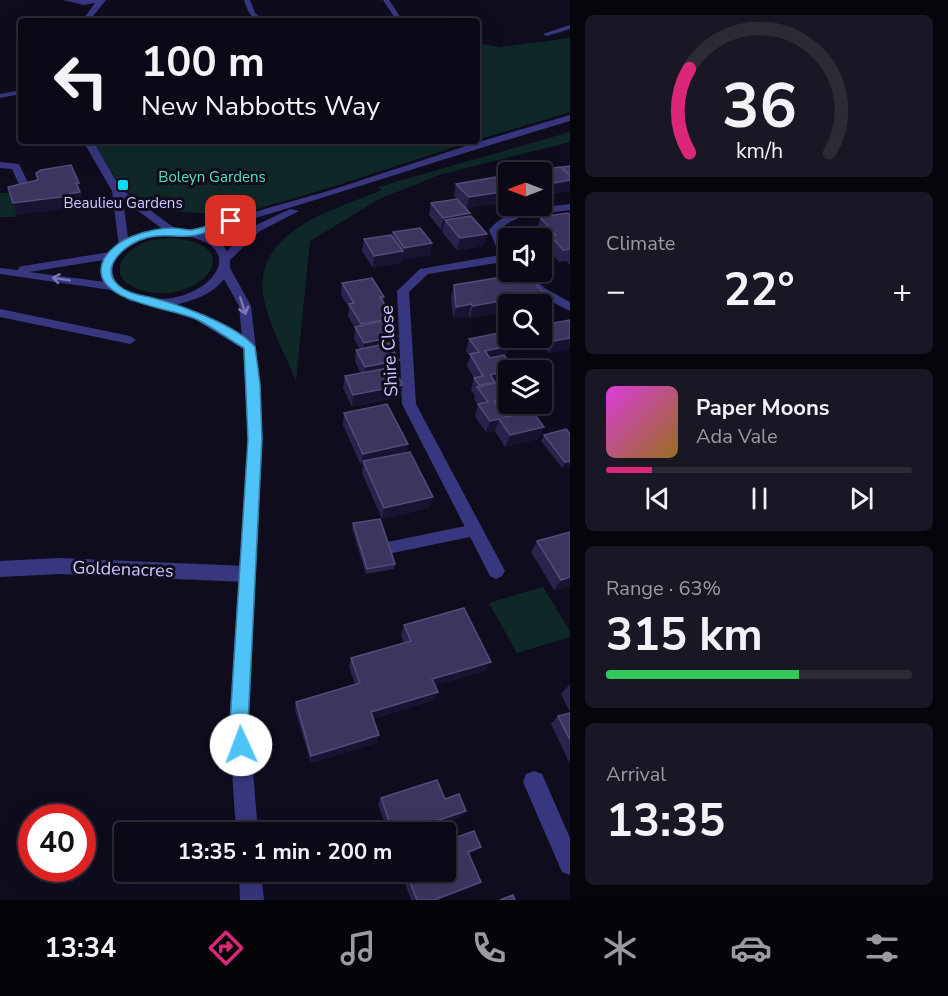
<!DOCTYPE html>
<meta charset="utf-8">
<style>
body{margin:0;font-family:"Nunito Sans",sans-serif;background:#191723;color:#f1f3f6;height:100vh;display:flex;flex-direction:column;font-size:22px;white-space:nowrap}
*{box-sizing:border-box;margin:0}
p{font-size:20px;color:#9a9aa1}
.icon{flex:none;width:33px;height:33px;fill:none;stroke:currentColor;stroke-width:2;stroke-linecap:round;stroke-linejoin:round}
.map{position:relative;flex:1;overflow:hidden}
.panel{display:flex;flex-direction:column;gap:15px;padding:15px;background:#06050c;width:378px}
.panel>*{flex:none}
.guide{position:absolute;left:18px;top:18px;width:462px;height:126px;border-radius:6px;box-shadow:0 6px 24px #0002,0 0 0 2px #2b2a35;background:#0b0916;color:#f1f3f6;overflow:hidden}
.needle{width:39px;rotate:270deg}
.buttons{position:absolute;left:498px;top:162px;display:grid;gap:12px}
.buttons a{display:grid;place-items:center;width:54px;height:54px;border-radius:6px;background:#0b0916;box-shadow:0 6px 24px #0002,0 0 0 2px #2b2a35;font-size:30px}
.speed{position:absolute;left:18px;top:804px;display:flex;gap:12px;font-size:30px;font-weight:700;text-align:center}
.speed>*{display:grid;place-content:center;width:78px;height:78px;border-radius:50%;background:#0b0916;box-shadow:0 6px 24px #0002,0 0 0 2px #2b2a35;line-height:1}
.speed .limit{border:9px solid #d22;background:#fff;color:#111}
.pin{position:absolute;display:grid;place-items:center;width:51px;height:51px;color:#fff;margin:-26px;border-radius:12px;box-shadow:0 3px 9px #0006}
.me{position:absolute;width:66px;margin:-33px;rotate:358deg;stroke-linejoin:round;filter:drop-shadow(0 0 4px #0008)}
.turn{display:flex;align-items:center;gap:21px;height:126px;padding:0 24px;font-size:27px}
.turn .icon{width:78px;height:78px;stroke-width:2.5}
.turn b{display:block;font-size:42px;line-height:51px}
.big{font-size:45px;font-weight:700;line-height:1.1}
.panel .tile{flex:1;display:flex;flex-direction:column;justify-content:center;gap:9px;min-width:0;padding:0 21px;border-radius:9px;background:#191723}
.panel .dial{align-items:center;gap:0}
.dial svg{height:156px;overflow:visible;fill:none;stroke:#2b2a35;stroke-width:7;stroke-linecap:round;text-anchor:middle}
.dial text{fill:#f1f3f6;stroke:none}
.song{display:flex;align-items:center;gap:18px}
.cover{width:72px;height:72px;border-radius:9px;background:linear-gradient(135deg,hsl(300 70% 55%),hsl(40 70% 35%))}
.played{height:6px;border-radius:3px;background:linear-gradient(90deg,#db2777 15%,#2b2a35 15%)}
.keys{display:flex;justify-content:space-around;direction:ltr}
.heat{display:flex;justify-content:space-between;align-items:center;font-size:33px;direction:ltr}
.charge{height:9px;border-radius:4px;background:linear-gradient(90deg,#34c759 63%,#2b2a35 0)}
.trip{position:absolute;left:114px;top:822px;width:342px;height:60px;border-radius:6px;background:#0b0916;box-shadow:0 6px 24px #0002,0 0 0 2px #2b2a35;font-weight:700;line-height:60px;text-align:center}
.dock{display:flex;height:96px;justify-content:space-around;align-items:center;background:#040409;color:#9a9aa1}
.dock .icon{width:42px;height:42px}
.dock .current{color:#db2777}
.dock b{font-size:27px;color:#f1f3f6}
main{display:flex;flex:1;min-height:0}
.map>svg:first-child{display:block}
</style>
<main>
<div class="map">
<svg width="570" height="900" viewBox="0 0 570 900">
<rect width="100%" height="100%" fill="#0f0c1e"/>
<g fill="#0f2827">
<polygon points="570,38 570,112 477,140 477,43 500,47"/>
<path d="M570 132V142L439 175 379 199 310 241 296 381C286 357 273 332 266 308 244 233 331 211 382 190L378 187Z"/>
<polygon points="92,141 473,141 332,187 253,210 217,214 168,211 124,191"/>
<polygon points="0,193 11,193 17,215 15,217 0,217"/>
<path d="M171 238C255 245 196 308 141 290 108 280 117 255 143 243 152 239 162 239 171 238Z"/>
<polygon points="543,587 570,631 570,637 517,653 489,603"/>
</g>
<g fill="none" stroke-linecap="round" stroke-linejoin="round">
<polygon fill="#38367e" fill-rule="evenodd" points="475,524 480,526 482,530 480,534 475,536 383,555 378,553 376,549 378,545 383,543"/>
<g fill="#38367e" fill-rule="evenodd">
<polygon points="63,0 106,0 89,21 82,21 95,3 84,5"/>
<path d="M244 0H250L255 13 265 21C251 21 248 12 244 0Z"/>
<polygon points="383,0 389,0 403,21 397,21"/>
<polygon points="570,25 570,29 547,36 543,34"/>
<polygon points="21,90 21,94 0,98 0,94"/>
<polygon points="83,141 93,141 121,189 176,229 176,233 168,233 123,200 129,245 127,247 119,247 112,191"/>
<polygon points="0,162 19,164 31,189 30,191 22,191 12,169 0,168"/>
<path d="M570 204V210C547 214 516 212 500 230L508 250V264L503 262 428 274 409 292 416 404 505 571 502 576 496 579 490 576 402 404 397 291 420 269 500 255 489 230C507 207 543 208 570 204Z"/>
<polygon points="515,272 526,272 546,289 570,302 570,311 538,295"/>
<polygon points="0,309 130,336 136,340 130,344 0,317"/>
<polygon points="59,558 246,566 252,569 255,574 252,579 246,582 59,574 0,577 0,561"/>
<polygon points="534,771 542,774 570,838 570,875 562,872 523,782 526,774"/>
</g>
<g fill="#38367e" fill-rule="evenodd">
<path d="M570 115V121C448 157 327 198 204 233L220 241 227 251 252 227 290 209 299 211 260 231 230 260V268L251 306 260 384 262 439 249 723 258 832H236L229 723 248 439 243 349 196 320 156 306 130 301 111 290 0 274V268L18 270 19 267 23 266 110 252 129 238 152 230 172 228 190 230 328 191 472 144ZM172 234C271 243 193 321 131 293 123 289 114 283 113 274 109 245 152 236 172 234ZM104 260 101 271 105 282 29 272ZM224 279 239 306 242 337 204 314 175 305C194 300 212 295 224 279Z"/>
<polygon points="239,872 261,872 264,900 240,900"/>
</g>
</g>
<g fill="#2b234c">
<polygon points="508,175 466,209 454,195 456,184"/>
<polygon points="431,203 470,213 469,216 484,246 457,250 442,232 443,229 441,230 429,215"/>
<polygon points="570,215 570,265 566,261 559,262 546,247 548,241 537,229 540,217"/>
<polygon points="393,232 432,243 430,255 402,259 401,263 373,268 362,251 364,239 392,236"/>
<polygon points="342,283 384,297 383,303 391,327 397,336 395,348 392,348 399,360 397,372 395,372 403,385 400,397 352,407 343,388 345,376 361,373 355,362 356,350 360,349 354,339 355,328 348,316 349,308 341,295"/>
<polygon points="454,285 544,293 540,304 508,304 508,311 470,318 468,316 453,319 451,297"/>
<polygon points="570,320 570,349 549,353 538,338 542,338 542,325"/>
<polygon points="469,339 515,369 514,370 508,370 508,404 517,404 515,407 501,410 506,417 544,427 539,439 505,447 495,431 486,432 480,424 475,416 478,405 474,399 475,396 471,390 474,378 467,366 470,356 466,351"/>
<polygon points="344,413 408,444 406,452 429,508 382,519 362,473 363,465 361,465 343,425"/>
<polygon points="544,435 570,466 562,468 541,441"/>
<polygon points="353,523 395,564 394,569 366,574 352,529"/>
<polygon points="537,541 570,586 554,590 531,552"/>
<polygon points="404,625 485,671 435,685 438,692 434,700 373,719 377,743 311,763 295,710 296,702 355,684 349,667 351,658 404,643 401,635"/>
<polygon points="569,685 570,685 570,712 561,694"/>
<polygon points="570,713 570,764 551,724 558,716"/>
<polygon points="381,798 445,799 466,811 460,817 415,832 388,832 378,804"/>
<polygon points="446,841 475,852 469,854 475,886 438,900 411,900 401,872 446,872"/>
</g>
<g fill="#191332">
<polygon points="570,180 570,191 542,196 542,185"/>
<polygon points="76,183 79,183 82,194 81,194 83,204 73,206 73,208 17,215 13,203 69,194"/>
<polygon points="508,191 508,202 466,209 469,197"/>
<polygon points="470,213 467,225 445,220 443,229 441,230 443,218"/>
<polygon points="487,234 484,246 457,250 460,238"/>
<polygon points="432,243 430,255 402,260 404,248"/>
<polygon points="403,251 401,263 373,268 374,256"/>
<polygon points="544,293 540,304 508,304 508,311 470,318 473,306"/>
<polygon points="471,304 468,316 453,319 456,307"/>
<polygon points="393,318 391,330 360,336 361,324"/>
<polygon points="397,336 395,348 363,354 364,343"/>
<polygon points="570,338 570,349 549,353 553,341"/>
<polygon points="509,346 505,358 481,363 485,351"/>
<polygon points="399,360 397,372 364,379 365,367"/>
<polygon points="508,371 508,382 478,388 479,385 490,375"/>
<polygon points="403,385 400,397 352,407 353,395"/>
<polygon points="508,398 508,404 517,404 515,407 490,413 494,401"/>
<polygon points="499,419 495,431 486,432 490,421"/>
<polygon points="544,427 539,439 505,447 510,435"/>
<polygon points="408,444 405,455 363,461 363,465 361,465 363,454"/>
<polygon points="570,461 570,466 562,468 565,462"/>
<polygon points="433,497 429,508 382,519 384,508"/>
<polygon points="570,577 570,586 554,590 561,580"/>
<polygon points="491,662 485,671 428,687 432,679"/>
<polygon points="438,692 434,700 369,720 371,712"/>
<polygon points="379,735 377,743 311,763 311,756"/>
<polygon points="466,811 460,817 415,832 403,832"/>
<polygon points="481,847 475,852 462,856 468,852"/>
<polygon points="481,882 475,886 438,900 434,900"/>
</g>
<g fill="#3d3560" stroke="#544c79" stroke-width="1.5">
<polygon points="71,165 79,183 76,183 80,192 69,194 70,196 13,203 8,187 38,180 36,173 41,170"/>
<polygon points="570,166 570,174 562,167"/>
<polygon points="560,167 570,176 570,180 542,185 542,172 525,172"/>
<polygon points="508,175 508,191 469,197 456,184"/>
<polygon points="457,199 470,213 443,218 431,203"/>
<polygon points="568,213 570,215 570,249 563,250 550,235 556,235 540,217"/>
<polygon points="471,216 487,234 460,238 445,220"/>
<polygon points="420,228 432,243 404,248 393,232"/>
<polygon points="391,235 403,251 374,256 364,239"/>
<polygon points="526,273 544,293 473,306 471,304 456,307 454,285"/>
<polygon points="372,278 384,297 380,297 393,318 361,324 349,304 354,303 342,283"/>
<polygon points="387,320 397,336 364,343 355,327"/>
<polygon points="570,320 570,338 553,341 542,325"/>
<polygon points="499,333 509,346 485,351 490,358 504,355 515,369 490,375 495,382 479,385 474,378 483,376 470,354 479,352 469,339"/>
<polygon points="389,343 399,360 365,367 356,350"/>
<polygon points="393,367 403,385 353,395 345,376"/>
<polygon points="508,380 508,398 494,401 506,417 532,411 544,427 510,435 499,419 490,421 478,404 488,402 477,387"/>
<polygon points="387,404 408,444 363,454 344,413"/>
<polygon points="566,429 570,434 570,461 565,462 544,435"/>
<polygon points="410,452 433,497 384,508 363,461"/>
<polygon points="380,519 395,564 367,569 353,523"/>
<polygon points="570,532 570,577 561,580 537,541"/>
<polygon points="464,608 491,662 432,679 438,692 371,712 379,735 311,756 296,702 360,683 351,658 411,641 404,625"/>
<polygon points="570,713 570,740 558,716"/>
<polygon points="437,780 445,799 459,794 466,811 403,832 393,832 381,798"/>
<polygon points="474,831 481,847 468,852 481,882 434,900 417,900 406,872 446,872 446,841"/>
<polygon points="513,895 515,900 500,900"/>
</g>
<defs><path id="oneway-shaft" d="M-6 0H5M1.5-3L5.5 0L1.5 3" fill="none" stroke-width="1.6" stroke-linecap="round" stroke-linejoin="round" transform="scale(1.5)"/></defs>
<g stroke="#7c78b8">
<use href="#oneway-shaft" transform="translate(61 279) rotate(-171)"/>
<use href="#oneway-shaft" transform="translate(243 306) rotate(72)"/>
</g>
<path fill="#4fc3f7" stroke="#337fa1" stroke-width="1.5" d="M231 218 236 221 234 223C221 227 204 235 190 236 173 237 156 233 140 240 124 247 99 267 118 285 129 295 144 295 157 299 183 306 238 326 255 347L260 384 262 439 248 723 250 745 248 752 241 754 234 752 230 723 248 439 244 348C228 339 213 327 196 319 173 308 91 302 102 264 106 250 123 239 136 235 146 231 162 228 172 228 179 228 185 230 191 230 204 228 218 222 231 218Z"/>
<rect fill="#00def4" stroke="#0f0c1e" stroke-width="2" x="117" y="179" width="12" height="12" rx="3"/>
<g text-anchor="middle" stroke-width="6" stroke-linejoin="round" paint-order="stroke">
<g font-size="15" fill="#54e0bb" stroke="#0f0c1e">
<text x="212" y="182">Boleyn Gardens</text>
</g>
<g font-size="15" fill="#cec9ff" stroke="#0f0c1e">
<text x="123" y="208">Beaulieu Gardens</text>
</g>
<g font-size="18" fill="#cec9ff" stroke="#0f0c1e">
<text transform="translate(389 351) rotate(-93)" y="6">Shire Close</text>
<text transform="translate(123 569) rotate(2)" y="6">Goldenacres</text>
</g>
</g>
</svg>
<div class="buttons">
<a><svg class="needle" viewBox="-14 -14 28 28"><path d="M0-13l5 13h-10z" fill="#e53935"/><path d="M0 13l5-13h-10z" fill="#9a9aa1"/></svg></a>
<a><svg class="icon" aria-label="sound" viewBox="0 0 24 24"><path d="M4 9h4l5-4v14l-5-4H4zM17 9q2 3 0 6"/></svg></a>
<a><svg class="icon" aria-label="search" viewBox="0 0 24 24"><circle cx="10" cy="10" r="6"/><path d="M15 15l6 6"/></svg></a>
<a><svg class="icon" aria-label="layers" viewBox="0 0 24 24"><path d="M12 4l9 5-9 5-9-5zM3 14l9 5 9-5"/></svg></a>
</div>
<div class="speed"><div class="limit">40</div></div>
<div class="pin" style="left:231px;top:221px;background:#d93025"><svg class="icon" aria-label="arrive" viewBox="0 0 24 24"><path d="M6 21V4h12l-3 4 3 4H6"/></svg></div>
<svg class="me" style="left:241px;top:745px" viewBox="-20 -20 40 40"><circle r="19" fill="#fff"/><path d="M0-13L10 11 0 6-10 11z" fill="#4fc3f7"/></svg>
<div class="trip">13:35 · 1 min · 200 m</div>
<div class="guide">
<div class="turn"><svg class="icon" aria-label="left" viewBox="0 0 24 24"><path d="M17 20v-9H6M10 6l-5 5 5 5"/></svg><div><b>100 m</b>New Nabbotts Way</div></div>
</div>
</div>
<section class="panel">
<div class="tile dial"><svg viewBox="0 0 100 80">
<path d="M14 69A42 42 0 1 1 86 69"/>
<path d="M14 69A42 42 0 0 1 14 26" stroke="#db2777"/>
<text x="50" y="56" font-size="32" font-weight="700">36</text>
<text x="50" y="72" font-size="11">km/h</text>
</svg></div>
<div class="tile"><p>Climate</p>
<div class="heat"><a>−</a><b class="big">22°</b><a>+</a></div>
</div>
<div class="tile">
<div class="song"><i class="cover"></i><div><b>Paper Moons</b><p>Ada Vale</p></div></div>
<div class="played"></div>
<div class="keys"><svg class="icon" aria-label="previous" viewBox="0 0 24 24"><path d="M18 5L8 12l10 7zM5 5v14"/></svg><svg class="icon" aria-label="pause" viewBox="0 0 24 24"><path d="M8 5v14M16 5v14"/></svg><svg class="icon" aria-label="next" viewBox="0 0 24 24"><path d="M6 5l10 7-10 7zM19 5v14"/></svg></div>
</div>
<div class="tile"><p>Range · 63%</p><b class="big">315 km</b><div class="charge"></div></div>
<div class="tile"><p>Arrival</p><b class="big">13:35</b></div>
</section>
</main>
<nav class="dock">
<b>13:34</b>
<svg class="icon current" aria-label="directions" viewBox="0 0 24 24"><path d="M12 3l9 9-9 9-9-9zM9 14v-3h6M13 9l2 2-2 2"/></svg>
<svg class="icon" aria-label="music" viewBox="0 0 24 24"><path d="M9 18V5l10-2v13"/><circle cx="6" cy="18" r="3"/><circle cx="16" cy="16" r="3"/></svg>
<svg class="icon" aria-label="phone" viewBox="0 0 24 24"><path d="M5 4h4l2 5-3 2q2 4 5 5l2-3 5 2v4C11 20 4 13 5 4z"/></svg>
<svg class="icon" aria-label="climate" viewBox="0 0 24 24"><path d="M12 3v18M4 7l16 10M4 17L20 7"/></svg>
<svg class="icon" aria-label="car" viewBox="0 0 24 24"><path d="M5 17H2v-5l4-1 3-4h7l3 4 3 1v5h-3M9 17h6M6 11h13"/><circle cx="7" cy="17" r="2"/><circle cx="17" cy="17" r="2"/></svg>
<svg class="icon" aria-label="filters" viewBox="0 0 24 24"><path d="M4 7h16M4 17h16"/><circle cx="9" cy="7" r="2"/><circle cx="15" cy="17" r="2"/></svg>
</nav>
